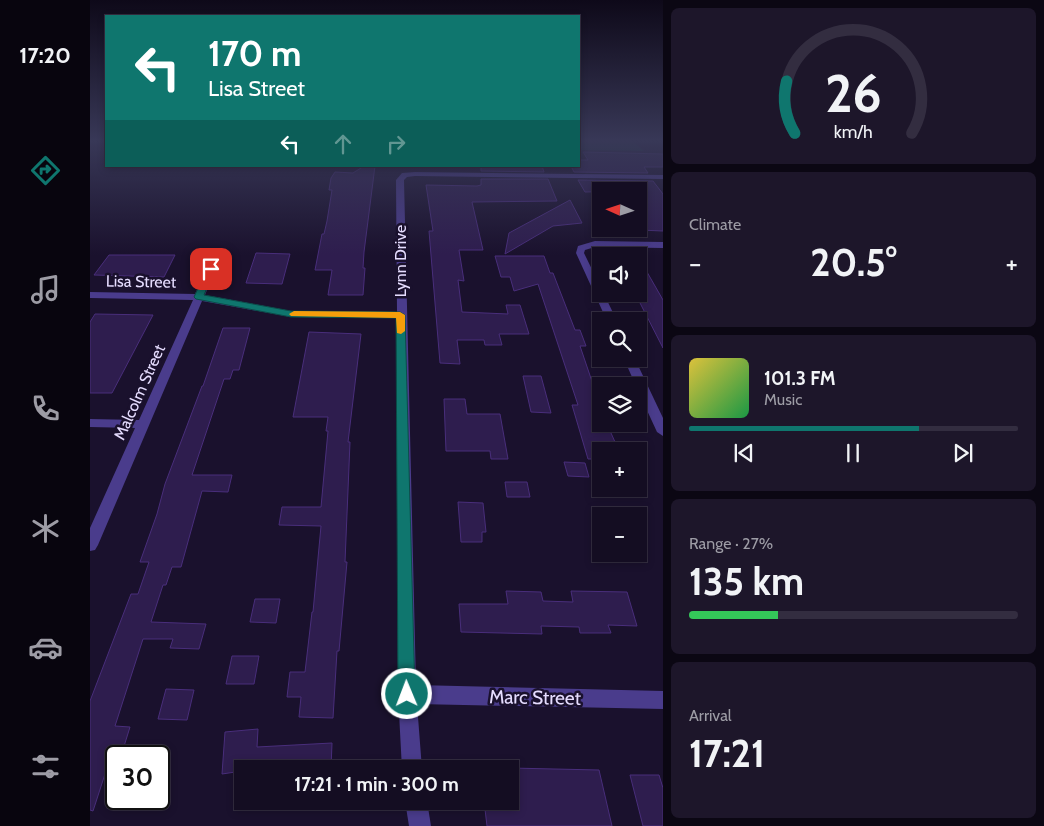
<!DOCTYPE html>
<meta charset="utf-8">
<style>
body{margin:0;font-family:Cabin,sans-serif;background:#1d162a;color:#f1f3f6;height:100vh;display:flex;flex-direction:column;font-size:19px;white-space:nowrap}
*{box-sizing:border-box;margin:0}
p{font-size:16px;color:#9d9ca5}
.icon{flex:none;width:28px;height:28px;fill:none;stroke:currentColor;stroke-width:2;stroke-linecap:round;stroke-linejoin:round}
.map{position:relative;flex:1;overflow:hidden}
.side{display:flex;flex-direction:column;gap:8px;padding:8px;background:#0b0713;width:381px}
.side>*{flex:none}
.guide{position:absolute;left:15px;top:15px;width:475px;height:152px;border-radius:0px;box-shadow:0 2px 8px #0003,0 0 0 1px #332d40;background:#0f766e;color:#fff;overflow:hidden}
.needle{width:32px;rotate:273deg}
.fabs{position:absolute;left:502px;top:182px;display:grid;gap:10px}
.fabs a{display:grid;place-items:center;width:55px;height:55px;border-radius:0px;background:#140d22;box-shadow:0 2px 8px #0003,0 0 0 1px #332d40;font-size:25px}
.speed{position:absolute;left:15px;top:745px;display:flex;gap:10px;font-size:25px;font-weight:700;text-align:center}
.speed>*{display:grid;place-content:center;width:65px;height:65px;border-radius:50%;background:#140d22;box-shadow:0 2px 8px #0003,0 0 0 1px #332d40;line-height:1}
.speed .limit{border:2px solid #111;border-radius:8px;background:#fff;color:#111}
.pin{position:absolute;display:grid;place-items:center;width:42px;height:42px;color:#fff;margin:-21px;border-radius:10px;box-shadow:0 2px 8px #0006}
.me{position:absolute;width:55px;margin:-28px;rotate:359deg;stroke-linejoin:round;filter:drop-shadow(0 0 4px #0008)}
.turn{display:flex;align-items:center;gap:18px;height:105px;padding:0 20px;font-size:22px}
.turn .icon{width:65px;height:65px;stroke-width:2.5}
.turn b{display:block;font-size:35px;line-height:42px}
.lanes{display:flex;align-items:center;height:48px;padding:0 20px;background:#0003;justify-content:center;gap:25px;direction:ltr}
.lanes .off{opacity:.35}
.big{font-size:38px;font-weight:800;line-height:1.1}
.side .tile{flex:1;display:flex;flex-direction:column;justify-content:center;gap:8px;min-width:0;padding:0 18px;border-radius:8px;background:#1d162a}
.side .dial{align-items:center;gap:0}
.dial svg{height:130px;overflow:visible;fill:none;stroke:#332d40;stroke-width:7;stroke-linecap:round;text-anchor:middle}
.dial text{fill:#f1f3f6;stroke:none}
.song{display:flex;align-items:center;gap:15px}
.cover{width:60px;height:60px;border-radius:8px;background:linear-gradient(135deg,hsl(50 70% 55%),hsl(140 70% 35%))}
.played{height:5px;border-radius:2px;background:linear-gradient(90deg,#0f766e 70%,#332d40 70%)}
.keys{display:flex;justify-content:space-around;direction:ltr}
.heat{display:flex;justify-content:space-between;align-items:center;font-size:28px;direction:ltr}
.charge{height:8px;border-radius:4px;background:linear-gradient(90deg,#34c759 27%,#332d40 0)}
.trip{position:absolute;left:144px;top:760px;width:285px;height:50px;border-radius:0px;background:#140d22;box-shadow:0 2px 8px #0003,0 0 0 1px #332d40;font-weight:800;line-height:50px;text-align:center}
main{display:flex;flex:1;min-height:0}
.tabs{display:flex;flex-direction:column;width:90px;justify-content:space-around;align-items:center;background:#08050e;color:#9d9ca5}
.tabs .icon{width:35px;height:35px}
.tabs .current{color:#0f766e}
.tabs b{font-size:22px;color:#f1f3f6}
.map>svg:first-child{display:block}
</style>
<main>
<nav class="tabs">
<b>17:20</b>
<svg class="icon current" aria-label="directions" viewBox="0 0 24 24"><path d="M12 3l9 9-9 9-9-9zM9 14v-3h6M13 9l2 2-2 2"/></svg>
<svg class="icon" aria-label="music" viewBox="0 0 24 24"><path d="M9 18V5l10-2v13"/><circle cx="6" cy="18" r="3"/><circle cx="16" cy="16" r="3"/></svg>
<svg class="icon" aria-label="phone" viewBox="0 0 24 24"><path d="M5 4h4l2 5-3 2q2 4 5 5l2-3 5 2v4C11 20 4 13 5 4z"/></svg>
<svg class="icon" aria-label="climate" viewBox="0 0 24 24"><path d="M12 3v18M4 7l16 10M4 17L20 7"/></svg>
<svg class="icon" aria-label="car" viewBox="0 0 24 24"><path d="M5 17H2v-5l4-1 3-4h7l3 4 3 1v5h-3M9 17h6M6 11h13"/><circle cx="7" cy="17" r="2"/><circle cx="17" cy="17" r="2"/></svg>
<svg class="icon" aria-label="filters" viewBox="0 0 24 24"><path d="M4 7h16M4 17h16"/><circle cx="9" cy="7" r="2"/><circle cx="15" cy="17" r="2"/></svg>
</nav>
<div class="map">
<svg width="573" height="826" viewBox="0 0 573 826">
<rect width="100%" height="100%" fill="#1a112d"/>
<polygon fill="#143337" points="489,140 542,140 554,151 489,150"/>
<g fill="#2e1d4e" stroke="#492e7b">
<polygon points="493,152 573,154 573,167 554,167 558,173 484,172 481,166 489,166 489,160 498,160"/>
<polygon points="274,166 285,166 274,252 273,268 275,268 273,295 238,295 242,270 225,270 232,234 234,234 237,221 242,190 239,190 241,178 245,172 263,173"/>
<polygon points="391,166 452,166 454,172 391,171"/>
<polygon points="391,179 458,179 467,201 382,202 393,250 369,250 374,281 368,280 372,312 418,314 416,305 430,305 439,334 409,334 412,345 395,345 394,340 367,340 370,364 350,363 339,231 343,231 336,185 387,186 391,185"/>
<polygon points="488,180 563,181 573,194 573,231 549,230 549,191 495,192"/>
<polygon points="480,200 492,223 463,226 415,254 419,233"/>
<polygon points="166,253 200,254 192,284 156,283"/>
<polygon points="19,255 85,255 74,277 4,275"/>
<polygon points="405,256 454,256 460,273 463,273 485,330 490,330 496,346 490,346 511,408 511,424 517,424 529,451 511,451 511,459 498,459 482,405 488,405 448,284 424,291 420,277 411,277"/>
<polygon points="549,258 573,300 573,348 549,301"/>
<polygon points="5,314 63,315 22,393 0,393 0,322"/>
<polygon points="133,328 160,328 149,370 143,370 140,379 134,379 102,475 142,475 138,492 112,491 91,567 82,567 76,585 73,585 61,622 116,624 109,649 80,648 83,639 53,639 25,726 40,727 31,756 26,756 26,771 16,771 3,811 0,810 0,701 41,594 48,594 59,562 50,562 67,514 75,484 112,386 113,386"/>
<polygon points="219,332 271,334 258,442 260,442 255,562 257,562 249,651 247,651 243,718 209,717 211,697 197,697 200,672 215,672 222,612 223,612 231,526 189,525 192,507 231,507 238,431 236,431 238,417 203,417"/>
<polygon points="433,376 451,376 461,413 441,412"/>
<polygon points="354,399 375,399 377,414 410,414 418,459 401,459 400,451 356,451"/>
<polygon points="474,462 495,463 499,477 478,476"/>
<polygon points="415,482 437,482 440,497 417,497"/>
<polygon points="368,502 393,503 396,532 392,532 392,542 371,542"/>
<polygon points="416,591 451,592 453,601 483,602 481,591 537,592 547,626 518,625 521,633 490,633 489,627 451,626 452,634 371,632 369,604 418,604"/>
<polygon points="165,599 190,599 186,623 160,622"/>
<polygon points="142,656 169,656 164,684 136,684"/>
<polygon points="76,689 104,690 97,720 68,719"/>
<polygon points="168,729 167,747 242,743 241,769 152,769 152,771 132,774 135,732"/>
<polygon points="420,768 509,770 522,826 397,826 394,801 420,801"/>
<polygon points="540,775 569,775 573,788 573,826 553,826"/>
</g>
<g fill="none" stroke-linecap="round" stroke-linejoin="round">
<g fill="#4a3c8c" fill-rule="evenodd">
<polygon points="325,172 573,175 573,179 325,176 317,177 314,180 326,685 573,691 573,709 327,704 332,769 312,769 308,694 307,318 201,317 112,301 8,545 5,550 0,551 0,528 45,428 0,427 0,419 49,420 103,300 0,298 0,292 105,294 125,251 129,248 133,251 115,295 201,311 307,312 306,180 312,173"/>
<polygon points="505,241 573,242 573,248 505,247 495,250 494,253 511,288 511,294 514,294 527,321 517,321 486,253 488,246"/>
<polygon points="534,359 545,359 573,418 573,436 567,432 549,393 549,386 546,386"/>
<polygon points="315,801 337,801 341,826 319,826"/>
</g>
</g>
<linearGradient id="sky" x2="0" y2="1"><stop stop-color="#0e0919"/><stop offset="0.55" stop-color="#383857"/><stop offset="1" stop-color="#383857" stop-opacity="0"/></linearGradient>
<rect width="573" height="255" fill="url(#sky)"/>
<polygon fill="#0f766e" stroke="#0a4d48" points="121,267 125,269 114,295 201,311 310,312 315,315 325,694 323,700 317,703 311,700 308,694 306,318 201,317 106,299 104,297 117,269"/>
<polygon fill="#f59e0b" points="204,311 310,312 315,315 315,331 311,334 307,333 306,318 201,316 199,314"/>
<g text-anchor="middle" stroke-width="5" stroke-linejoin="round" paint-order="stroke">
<g font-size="16" fill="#e6ddff" stroke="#1a112d">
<text transform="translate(310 261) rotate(-90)" y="6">Lynn Drive</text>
<text transform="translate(51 281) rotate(1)" y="6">Lisa Street</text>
<text transform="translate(49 392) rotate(-66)" y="6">Malcolm Street</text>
</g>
<g font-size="19" fill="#e6ddff" stroke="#1a112d">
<text transform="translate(445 697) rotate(1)" y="7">Marc Street</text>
</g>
</g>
</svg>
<div class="fabs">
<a><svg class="needle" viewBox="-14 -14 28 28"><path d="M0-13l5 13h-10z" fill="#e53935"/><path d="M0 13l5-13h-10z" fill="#9d9ca5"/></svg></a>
<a><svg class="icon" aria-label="sound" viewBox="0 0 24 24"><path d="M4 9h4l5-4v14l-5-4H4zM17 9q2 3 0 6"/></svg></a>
<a><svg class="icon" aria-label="search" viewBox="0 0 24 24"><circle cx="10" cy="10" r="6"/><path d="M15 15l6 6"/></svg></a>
<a><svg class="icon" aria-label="layers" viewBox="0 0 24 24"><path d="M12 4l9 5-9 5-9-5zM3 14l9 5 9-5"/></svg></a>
<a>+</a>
<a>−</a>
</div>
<div class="speed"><div class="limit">30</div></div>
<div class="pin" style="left:121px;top:269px;background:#d93025"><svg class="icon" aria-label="arrive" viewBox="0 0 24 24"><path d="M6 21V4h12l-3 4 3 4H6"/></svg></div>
<svg class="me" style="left:317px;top:694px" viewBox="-20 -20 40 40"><circle r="17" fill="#0f766e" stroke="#fff" stroke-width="3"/><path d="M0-11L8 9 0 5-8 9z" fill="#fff"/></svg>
<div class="trip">17:21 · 1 min · 300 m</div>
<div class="guide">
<div class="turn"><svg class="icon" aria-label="left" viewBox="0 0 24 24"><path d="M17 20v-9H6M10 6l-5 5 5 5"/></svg><div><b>170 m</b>Lisa Street</div></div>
<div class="lanes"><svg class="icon" aria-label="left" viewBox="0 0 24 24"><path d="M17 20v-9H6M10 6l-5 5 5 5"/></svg><svg class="icon off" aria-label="ahead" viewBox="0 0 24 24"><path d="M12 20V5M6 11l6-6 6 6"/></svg><svg class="icon off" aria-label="right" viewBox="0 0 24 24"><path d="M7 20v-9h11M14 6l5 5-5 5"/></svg></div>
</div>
</div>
<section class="side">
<div class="tile dial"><svg viewBox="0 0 100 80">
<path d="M14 69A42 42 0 1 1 86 69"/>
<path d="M14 69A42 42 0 0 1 9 37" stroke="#0f766e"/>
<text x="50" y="56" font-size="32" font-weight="700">26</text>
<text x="50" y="72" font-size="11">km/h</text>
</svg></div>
<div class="tile"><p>Climate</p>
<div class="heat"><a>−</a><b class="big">20.5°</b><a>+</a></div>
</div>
<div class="tile">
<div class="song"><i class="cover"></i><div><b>101.3 FM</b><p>Music</p></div></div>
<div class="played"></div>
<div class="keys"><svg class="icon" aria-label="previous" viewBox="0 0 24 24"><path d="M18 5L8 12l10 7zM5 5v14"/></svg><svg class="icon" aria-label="pause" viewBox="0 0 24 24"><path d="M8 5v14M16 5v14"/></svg><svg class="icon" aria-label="next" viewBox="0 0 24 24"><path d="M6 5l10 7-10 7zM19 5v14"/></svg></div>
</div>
<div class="tile"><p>Range · 27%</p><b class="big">135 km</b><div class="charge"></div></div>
<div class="tile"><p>Arrival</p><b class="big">17:21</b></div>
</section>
</main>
